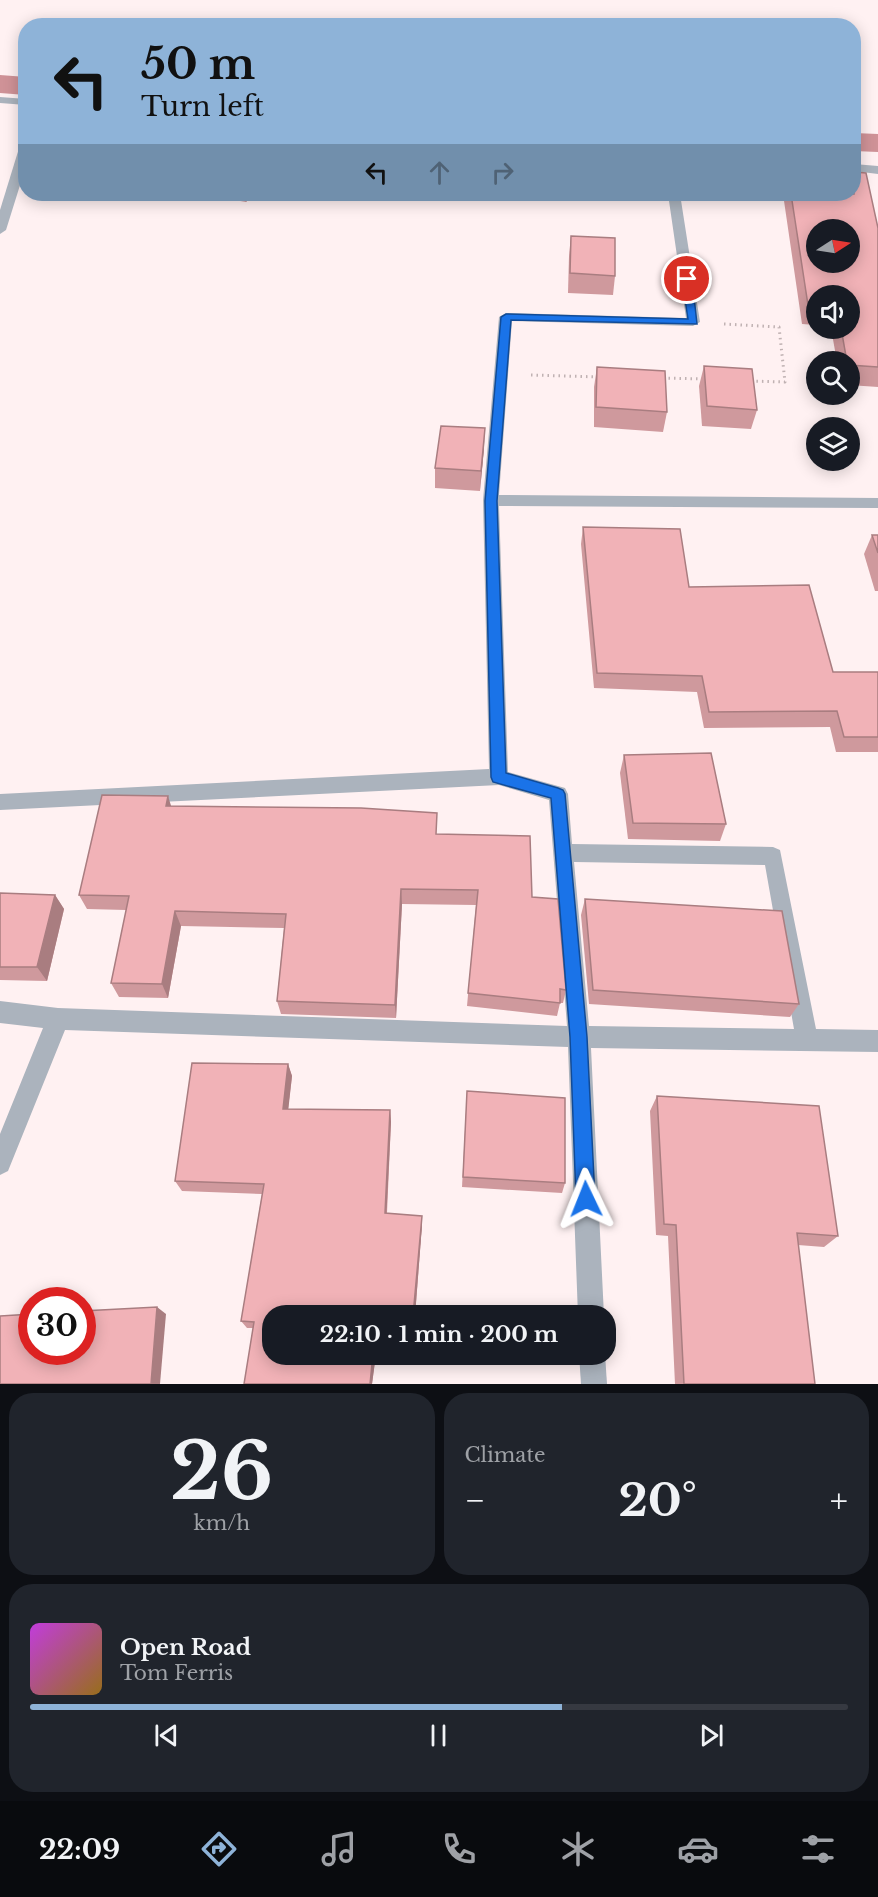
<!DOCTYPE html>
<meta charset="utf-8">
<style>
body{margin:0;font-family:"Libre Baskerville",serif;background:#20242c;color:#f1f3f6;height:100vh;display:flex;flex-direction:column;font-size:22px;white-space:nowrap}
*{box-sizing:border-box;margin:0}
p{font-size:20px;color:#9ea1a6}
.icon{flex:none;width:33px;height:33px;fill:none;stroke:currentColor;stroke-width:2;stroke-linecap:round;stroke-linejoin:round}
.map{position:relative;height:1384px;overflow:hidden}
.panel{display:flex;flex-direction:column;gap:9px;padding:9px;background:#0d0f14;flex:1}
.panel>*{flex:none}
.guide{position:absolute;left:18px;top:18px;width:843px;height:183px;border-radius:24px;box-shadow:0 3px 15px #0003;background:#8eb3d8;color:#111;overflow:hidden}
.needle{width:39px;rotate:78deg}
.buttons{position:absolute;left:806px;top:219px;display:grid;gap:12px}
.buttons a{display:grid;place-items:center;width:54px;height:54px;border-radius:50%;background:#171b24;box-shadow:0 3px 15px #0003;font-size:30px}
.speed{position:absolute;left:18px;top:1287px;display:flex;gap:12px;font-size:30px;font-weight:700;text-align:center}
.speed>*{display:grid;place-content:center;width:78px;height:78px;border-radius:50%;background:#171b24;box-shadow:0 3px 15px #0003;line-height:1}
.speed .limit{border:9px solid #d22;background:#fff;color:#111}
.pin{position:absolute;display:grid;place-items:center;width:51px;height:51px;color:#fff;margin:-26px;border:3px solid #fff;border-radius:50%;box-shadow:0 2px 6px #0007}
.me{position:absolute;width:66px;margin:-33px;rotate:358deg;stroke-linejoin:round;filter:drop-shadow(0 0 4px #0008)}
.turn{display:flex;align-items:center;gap:21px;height:126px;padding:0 24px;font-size:27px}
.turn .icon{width:78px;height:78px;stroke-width:2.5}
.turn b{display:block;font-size:42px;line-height:51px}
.lanes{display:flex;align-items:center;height:57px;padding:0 24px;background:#0003;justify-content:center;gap:30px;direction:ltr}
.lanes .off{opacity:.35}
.big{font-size:45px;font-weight:700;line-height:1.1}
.panel .card{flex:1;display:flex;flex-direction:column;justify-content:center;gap:9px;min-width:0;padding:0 21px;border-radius:24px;background:#20242c}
.panel .dial{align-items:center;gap:0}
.dial b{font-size:78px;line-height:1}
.song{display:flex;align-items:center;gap:18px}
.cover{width:72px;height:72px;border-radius:9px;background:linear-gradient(135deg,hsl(290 70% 55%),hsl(40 70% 35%))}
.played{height:6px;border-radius:3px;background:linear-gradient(90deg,#8eb3d8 65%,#363941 65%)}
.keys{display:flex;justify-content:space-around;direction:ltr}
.heat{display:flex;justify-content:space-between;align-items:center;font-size:33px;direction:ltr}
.panel .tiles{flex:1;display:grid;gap:9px;grid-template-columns:1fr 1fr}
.card:last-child{grid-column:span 2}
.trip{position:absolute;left:262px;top:1305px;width:354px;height:60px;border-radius:24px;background:#171b24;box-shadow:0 3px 15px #0003;font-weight:700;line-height:60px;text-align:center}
.tab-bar{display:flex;height:96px;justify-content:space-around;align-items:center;background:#090b0e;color:#9ea1a6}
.tab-bar .icon{width:42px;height:42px}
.tab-bar .current{color:#8eb3d8}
.tab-bar b{font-size:27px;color:#f1f3f6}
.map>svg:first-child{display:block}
</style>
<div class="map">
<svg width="878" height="1384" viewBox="0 0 878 1384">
<rect width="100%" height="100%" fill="#fff1f2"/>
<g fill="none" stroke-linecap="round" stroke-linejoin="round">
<g fill="#cf9297" fill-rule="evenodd">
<polygon points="0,75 26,77 26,95 0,93"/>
<polygon points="854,133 878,134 878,152 854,151"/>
</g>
<g stroke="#c0b2b3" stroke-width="3" stroke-dasharray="1.5 4" stroke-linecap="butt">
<polyline points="724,324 779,327 785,382 750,381"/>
<polyline points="531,375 599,377"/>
<polyline points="663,378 704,379"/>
</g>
<g fill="#abb3bd" fill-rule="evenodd">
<polygon points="0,97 26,99 26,105 0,103"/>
<polygon points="26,142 26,166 6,230 0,234 0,210 20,145"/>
<polygon points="854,164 878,166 878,174 854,171"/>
<path d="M668 194H680L700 322 693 326 512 321 499 495 878 498V508L499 506 508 772 565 788 568 794 572 844 773 847 780 850 816 1029 878 1030V1052L591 1048 604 1316H578L568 1047 65 1030 8 1171 0 1175V1134L43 1028 0 1023V1001L58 1008 567 1026 549 800 499 785 0 810V794L489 769 483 500 499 317 506 313 686 318ZM574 862 765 865 794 1029 589 1026Z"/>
<polygon points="579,1354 605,1354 607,1384 581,1384"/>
</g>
</g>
<g fill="#cf999d">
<polygon points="200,194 252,194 246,202"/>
<polygon points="783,194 854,194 878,228 878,387 849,385 849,362 837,362 831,328 849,328 849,296 816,296 816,325 802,324"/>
<polygon points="571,236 615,276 613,295 568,293 569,256"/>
<polygon points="704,366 757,410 751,429 702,426 699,386"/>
<polygon points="597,367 667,412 663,432 594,427 594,387"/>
<polygon points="484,448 480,491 435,488 435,468"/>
<polygon points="583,527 689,587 833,672 878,672 878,752 836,752 830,727 704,728 697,692 594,688 581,544"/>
<polygon points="872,535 878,535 878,591 875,591 864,554"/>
<polygon points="624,755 726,824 720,841 628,839 620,773"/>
<polygon points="171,806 436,834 532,897 566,990 563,1003 560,1003 557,1016 467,1006 476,905 402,904 396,1018 281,1014 277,1001 284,928 181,926 168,998 119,997 111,983 126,910 87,909 79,895"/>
<polygon points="0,893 55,895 64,909 47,981 0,980"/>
<polygon points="585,899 799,1004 790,1017 589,1004 581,915"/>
<polygon points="192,1063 288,1064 292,1076 288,1109 390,1110 391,1122 387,1213 422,1216 422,1225 415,1316 273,1316 273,1354 376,1354 372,1384 244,1384 253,1328 247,1328 241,1321 262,1194 182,1191 175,1181"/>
<polygon points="467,1091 565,1183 562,1193 462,1187"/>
<polygon points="657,1096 838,1236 824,1247 798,1245 815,1384 675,1384 668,1236 656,1235 650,1111"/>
</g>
<g fill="#a97d80">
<polygon points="244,194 252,194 246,202"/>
<polygon points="485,428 484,448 480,491 481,471"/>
<polygon points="168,796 173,812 166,806"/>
<polygon points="401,889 402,904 396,1018 395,1005"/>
<polygon points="55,895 64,909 47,981 37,967"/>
<polygon points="175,911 181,926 168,998 162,984"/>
<polygon points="288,1064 292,1076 287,1121 283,1109"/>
<polygon points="390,1110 391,1122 386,1223 385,1213"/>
<polygon points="422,1216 422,1225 415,1316 413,1316"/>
<polygon points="157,1307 166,1314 160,1384 151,1384"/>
<polygon points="373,1354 376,1354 372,1384 370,1384"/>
</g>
<g fill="#f1b2b7" stroke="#a97d80" stroke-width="1.5" fill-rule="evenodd">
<path d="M854 172 866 173 878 228V367L849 365V362H847L841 328H849V296H816V305H808L791 194H854ZM816 230H849V262H816Z"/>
<polygon points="571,236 615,238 615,276 570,273"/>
<polygon points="704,366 752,369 757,410 707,406"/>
<polygon points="597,367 665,371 667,412 596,407"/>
<polygon points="441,426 485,428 481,471 435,468"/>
<polygon points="583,527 680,529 689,587 809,585 833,672 878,672 878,737 844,737 837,711 709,712 702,676 597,673"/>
<polygon points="872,535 878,535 878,553"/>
<polygon points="711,753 726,824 633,823 624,755"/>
<polygon points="102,795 168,796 166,806 361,808 437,813 436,834 530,836 532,897 558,899 566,990 560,989 560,1003 468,993 478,890 401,889 395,1005 277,1001 286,914 175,911 162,984 111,983 129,896 79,895"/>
<polygon points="0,893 55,895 37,967 0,967"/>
<polygon points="585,899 782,911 799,1004 593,990"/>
<polygon points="192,1063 288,1064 283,1109 390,1110 385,1213 422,1216 413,1316 273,1316 273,1354 373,1354 370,1384 244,1384 254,1322 241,1321 264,1184 175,1181"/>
<polygon points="467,1091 565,1098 565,1183 463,1177"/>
<polygon points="657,1096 819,1106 838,1236 797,1233 815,1384 684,1384 676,1225 664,1224"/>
<polygon points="157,1307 151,1384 0,1384 0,1316 32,1314 32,1352 82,1352 82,1311"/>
</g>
<polygon fill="#1a73e8" stroke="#114b97" stroke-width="1.5" points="687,276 692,279 697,324 511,320 497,501 506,773 558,788 563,790 565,794 587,1037 595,1199 592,1206 586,1209 579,1206 576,1199 570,1037 551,798 493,782 491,777 485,501 501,317 506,314 688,319 682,279"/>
</svg>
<div class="buttons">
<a><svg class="needle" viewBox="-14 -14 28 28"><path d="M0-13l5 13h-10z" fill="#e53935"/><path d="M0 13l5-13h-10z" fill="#9ea1a6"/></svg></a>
<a><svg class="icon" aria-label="sound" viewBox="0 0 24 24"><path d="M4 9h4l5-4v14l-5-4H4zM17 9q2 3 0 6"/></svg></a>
<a><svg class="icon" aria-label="search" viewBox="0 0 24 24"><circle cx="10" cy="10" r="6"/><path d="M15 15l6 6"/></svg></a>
<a><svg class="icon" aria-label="layers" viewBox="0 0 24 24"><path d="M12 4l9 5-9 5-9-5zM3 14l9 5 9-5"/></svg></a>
</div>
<div class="speed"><div class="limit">30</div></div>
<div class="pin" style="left:687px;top:279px;background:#d93025"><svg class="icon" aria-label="arrive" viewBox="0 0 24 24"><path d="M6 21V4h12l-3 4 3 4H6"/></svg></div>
<svg class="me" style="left:586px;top:1199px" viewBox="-20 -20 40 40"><path d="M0-17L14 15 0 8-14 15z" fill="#1a73e8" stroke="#fff" stroke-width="4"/></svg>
<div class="trip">22:10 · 1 min · 200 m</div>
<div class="guide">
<div class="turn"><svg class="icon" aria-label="left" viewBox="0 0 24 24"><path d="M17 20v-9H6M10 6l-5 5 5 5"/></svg><div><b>50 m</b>Turn left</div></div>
<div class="lanes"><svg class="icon" aria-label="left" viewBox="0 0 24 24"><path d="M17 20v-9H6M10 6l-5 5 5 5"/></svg><svg class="icon off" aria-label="ahead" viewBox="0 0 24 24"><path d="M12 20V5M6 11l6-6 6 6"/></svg><svg class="icon off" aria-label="right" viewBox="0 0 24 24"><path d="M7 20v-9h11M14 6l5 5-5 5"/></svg></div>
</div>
</div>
<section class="panel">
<div class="tiles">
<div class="card dial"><b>26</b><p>km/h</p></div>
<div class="card"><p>Climate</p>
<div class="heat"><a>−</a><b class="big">20°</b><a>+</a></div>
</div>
<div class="card">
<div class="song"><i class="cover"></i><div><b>Open Road</b><p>Tom Ferris</p></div></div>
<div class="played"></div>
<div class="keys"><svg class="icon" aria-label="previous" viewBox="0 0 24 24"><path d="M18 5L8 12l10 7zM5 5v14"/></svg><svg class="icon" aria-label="pause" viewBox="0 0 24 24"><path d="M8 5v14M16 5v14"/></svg><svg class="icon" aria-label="next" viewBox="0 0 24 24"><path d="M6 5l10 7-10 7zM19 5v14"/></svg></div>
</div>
</div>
</section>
<nav class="tab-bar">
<b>22:09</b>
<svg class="icon current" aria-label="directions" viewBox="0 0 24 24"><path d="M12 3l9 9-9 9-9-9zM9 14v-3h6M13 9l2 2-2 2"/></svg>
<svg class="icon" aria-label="music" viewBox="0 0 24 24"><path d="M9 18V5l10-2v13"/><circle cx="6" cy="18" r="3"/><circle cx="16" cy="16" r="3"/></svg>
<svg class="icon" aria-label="phone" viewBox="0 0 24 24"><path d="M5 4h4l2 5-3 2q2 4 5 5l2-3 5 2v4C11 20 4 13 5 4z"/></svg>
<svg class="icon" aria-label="climate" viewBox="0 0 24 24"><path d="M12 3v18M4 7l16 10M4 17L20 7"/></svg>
<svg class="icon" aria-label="car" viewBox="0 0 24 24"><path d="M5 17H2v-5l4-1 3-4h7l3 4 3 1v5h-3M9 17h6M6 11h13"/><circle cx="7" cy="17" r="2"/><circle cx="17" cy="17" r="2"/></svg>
<svg class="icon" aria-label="filters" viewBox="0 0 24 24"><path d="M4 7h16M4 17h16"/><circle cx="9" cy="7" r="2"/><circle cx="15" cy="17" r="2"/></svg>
</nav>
